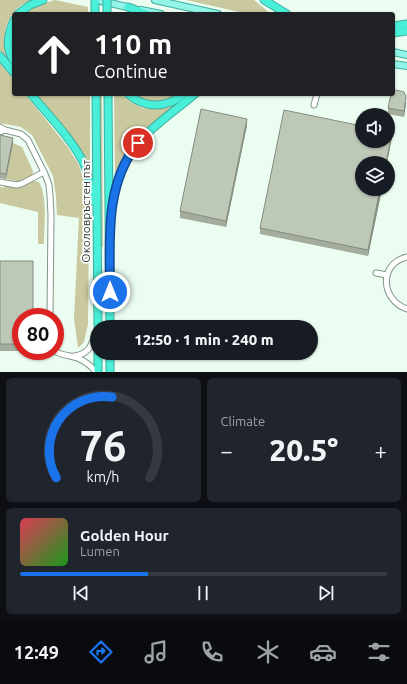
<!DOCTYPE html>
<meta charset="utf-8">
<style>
body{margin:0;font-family:Ubuntu,sans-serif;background:#20242c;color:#f1f3f6;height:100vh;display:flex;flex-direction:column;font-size:15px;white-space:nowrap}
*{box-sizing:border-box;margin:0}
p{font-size:13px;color:#9ea1a6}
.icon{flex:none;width:22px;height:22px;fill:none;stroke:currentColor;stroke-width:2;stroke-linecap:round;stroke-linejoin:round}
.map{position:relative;height:372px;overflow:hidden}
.side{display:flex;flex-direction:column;gap:6px;padding:6px;background:#0d0f14;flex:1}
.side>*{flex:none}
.hud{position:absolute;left:12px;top:12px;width:383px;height:84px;border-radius:4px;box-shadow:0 1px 3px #0004;background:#202124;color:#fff;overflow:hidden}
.tools{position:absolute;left:355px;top:108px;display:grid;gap:8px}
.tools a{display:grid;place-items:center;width:40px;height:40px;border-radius:50%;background:#171b24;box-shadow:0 1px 3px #0004;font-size:20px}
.speed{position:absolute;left:12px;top:308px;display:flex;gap:8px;font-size:20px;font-weight:700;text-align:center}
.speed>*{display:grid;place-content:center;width:52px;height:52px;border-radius:50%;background:#171b24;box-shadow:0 1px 3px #0004;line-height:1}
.speed .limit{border:6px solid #d22;background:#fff;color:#111}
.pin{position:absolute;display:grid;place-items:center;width:34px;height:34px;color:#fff;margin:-17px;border:2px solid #fff;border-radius:50%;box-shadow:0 1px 4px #0007}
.me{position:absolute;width:44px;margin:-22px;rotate:0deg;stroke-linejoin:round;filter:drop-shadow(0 0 3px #0008)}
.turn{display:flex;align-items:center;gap:14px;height:84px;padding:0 16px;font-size:18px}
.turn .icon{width:52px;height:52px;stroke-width:2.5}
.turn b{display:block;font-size:28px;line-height:34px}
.big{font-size:30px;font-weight:800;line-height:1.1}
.side .widget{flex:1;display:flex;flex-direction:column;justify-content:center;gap:6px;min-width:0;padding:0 14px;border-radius:6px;background:#20242c}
.side .dial{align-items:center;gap:0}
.dial svg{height:104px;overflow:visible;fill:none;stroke:#363941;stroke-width:7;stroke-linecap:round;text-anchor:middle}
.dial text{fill:#f1f3f6;stroke:none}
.song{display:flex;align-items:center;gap:12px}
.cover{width:48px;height:48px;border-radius:6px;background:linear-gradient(135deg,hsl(350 70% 55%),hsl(120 70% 35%))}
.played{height:4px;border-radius:2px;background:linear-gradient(90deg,#1a73e8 35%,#363941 35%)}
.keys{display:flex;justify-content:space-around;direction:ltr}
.heat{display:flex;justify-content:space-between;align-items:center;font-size:22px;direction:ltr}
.side .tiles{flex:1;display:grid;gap:6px;grid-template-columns:1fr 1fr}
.widget:last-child{grid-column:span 2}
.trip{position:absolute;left:90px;top:320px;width:228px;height:40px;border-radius:20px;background:#171b24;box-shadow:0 1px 3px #0004;font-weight:800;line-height:40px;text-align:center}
.menu{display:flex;height:64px;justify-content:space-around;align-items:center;background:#090b0e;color:#9ea1a6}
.menu .icon{width:28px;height:28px}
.menu .active{color:#1a73e8}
.menu b{font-size:18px;color:#f1f3f6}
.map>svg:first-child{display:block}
</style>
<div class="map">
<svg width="407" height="372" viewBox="0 0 407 372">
<rect width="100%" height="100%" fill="#eafdf0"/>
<g fill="#c9c89f">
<path d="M0 0H31C28 2 23 4 20 6 2 20 2 43 9 63L0 52Z"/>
<path d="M55 0 88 7V14H24C33 6 43 3 55 0Z"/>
<polygon points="186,0 254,0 271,14 248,14"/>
<polygon points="0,63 14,80 14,94 25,94 67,146 79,165 86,188 89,212 88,324 84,342 78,348 74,319 79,218 57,215 56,196 53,176 32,135 21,127 0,123"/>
<polygon points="34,94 90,94 90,177"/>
<polygon points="99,94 102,94 103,247 100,247"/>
<path d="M114 94C125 94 127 101 136 105 149 112 163 108 177 104L142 131 123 156 115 175Z"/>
<path d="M132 94H179C160 106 151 105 132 94Z"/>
<polygon points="13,143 22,147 33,171 32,176 21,182 6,179"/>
<path d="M33 181 39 182C48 198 44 227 44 244H38V212L0 203V187L4 188V185C16 188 23 187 33 181Z"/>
</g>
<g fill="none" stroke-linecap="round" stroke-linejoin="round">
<g stroke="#849589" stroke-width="7">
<g id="minor">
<polyline points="314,105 317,94"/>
<polyline points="0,127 5,130 0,132"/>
<polyline points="5,130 21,134 28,140 45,174 49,185 50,196 51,215 50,317"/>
<polyline points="0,182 16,185 21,184 44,172"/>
<path d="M407 257C378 264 381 300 407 309"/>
<polyline points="376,273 387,275"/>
<path d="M55 351C59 354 64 355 70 356 81 358 89 363 96 372"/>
<path d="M74 356C90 354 91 345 97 331"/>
</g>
</g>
<g stroke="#40ae9e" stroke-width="8">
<g id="major">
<polyline points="155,0 218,14"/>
<polyline points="101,1 132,8"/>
<polyline points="141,10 161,14"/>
<polyline points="393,52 407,55"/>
<polyline points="393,64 407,66"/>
</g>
</g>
<g stroke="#40ae9e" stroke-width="9">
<g id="highway">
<polyline points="264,0 287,14"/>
<polyline points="128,7 146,14"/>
<polyline points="18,14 30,5 43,0"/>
<polyline points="95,14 95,0"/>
<path d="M14 20C8 34 5 48 14 61"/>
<polyline points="393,26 407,24"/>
<polyline points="393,33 407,31"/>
<polyline points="0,56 14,73"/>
<path d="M31 94C48 115 73 140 84 164 89 176 91 188 93 201"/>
<polyline points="96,94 98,327"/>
<polyline points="108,94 110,327"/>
<path d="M128 94C145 109 167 108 184 94"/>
<path d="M112 205C115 190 118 175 126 161 141 133 171 114 195 94"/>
<polyline points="98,353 98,372"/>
<polyline points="110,353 110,372"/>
</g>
</g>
<use href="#minor" stroke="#fff" stroke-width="5"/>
<use href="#major" stroke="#92f5e8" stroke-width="6"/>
<use href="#highway" stroke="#49efd8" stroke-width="7"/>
<g stroke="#40ae9e" stroke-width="9" stroke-linecap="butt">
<polyline id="highway-bridge" points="107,14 107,0"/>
</g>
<use href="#highway-bridge" stroke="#49efd8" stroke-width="7"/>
</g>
<g fill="#a3ac9d">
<polygon points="406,103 404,117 388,114 388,108"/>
<polygon points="247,125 226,227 180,218 180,211"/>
<polygon points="0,135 13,143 6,179 0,178"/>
<polygon points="392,138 362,189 382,189 368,256 260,234 260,228"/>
<polygon points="0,261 21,317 21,351 0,351"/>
</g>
<g fill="#858c80">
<polygon points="406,97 406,103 404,117 404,111"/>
<polygon points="247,119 247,125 226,227 226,221"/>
<polygon points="392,132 392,138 387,163 386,163"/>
<polygon points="13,138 13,143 6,179 6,174"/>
<polygon points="380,189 382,189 368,256 368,250"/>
</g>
<g fill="#bec8b7" stroke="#858c80">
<polygon points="396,90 404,92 406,97 404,111 388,108 391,94 393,94 393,91"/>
<polygon points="201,109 247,119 226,221 180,211"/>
<polygon points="284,110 362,126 362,141 388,141 388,131 392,132 386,163 362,163 362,189 380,189 368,250 260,228"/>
<polygon points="0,135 13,138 6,174 0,173"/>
<polygon points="0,261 33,261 33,317 21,317 21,344 0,344"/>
</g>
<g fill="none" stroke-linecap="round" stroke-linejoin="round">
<g stroke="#114b97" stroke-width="10">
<path id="route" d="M110 292C110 241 104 185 138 143"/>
</g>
<use href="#route" stroke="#1a73e8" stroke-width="7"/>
</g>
<g text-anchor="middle" stroke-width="3.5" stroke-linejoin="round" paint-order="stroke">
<g font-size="12" fill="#2f3631" stroke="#fff">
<text transform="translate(86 211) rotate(-90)" y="4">Околовръстен път</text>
</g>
</g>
</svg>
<div class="tools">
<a><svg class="icon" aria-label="sound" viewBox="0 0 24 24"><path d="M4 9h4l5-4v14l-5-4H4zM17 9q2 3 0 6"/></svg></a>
<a><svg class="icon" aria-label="layers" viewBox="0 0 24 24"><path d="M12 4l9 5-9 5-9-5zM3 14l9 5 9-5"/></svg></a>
</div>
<div class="speed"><div class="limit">80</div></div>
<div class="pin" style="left:138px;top:143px;background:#d93025"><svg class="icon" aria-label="arrive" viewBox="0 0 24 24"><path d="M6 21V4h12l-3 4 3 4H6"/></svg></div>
<svg class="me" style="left:110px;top:292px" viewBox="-20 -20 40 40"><circle r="17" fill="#1a73e8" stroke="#fff" stroke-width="3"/><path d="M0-11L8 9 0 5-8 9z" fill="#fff"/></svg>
<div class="trip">12:50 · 1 min · 240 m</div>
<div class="hud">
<div class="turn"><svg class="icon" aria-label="ahead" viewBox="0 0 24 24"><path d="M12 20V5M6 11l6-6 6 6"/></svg><div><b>110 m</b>Continue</div></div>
</div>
</div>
<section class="side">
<div class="tiles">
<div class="widget dial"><svg viewBox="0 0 100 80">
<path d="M14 69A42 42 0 1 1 86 69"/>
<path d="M14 69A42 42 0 0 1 57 7" stroke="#1a73e8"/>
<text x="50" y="56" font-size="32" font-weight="700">76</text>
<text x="50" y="72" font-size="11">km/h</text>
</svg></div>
<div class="widget"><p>Climate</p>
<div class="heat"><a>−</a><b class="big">20.5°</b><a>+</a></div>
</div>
<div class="widget">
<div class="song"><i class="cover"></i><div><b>Golden Hour</b><p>Lumen</p></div></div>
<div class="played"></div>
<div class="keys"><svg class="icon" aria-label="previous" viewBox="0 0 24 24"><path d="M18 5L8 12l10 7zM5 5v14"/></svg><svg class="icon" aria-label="pause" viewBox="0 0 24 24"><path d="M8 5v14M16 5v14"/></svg><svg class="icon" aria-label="next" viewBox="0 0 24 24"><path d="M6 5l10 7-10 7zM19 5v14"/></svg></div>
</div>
</div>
</section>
<nav class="menu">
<b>12:49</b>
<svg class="icon active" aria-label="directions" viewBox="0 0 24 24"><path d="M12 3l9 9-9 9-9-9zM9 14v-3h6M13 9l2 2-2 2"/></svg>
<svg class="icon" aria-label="music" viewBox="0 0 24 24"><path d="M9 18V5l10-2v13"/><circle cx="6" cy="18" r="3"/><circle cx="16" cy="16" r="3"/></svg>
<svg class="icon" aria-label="phone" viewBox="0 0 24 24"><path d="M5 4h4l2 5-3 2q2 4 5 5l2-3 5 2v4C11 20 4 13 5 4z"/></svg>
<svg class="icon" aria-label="climate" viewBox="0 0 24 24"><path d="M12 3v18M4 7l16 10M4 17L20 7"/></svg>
<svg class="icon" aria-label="car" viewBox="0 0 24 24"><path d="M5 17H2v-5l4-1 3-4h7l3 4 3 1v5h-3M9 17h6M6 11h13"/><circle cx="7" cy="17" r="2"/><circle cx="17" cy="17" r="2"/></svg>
<svg class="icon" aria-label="filters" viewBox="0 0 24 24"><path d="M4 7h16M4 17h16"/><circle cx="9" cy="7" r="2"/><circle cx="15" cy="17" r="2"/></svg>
</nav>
